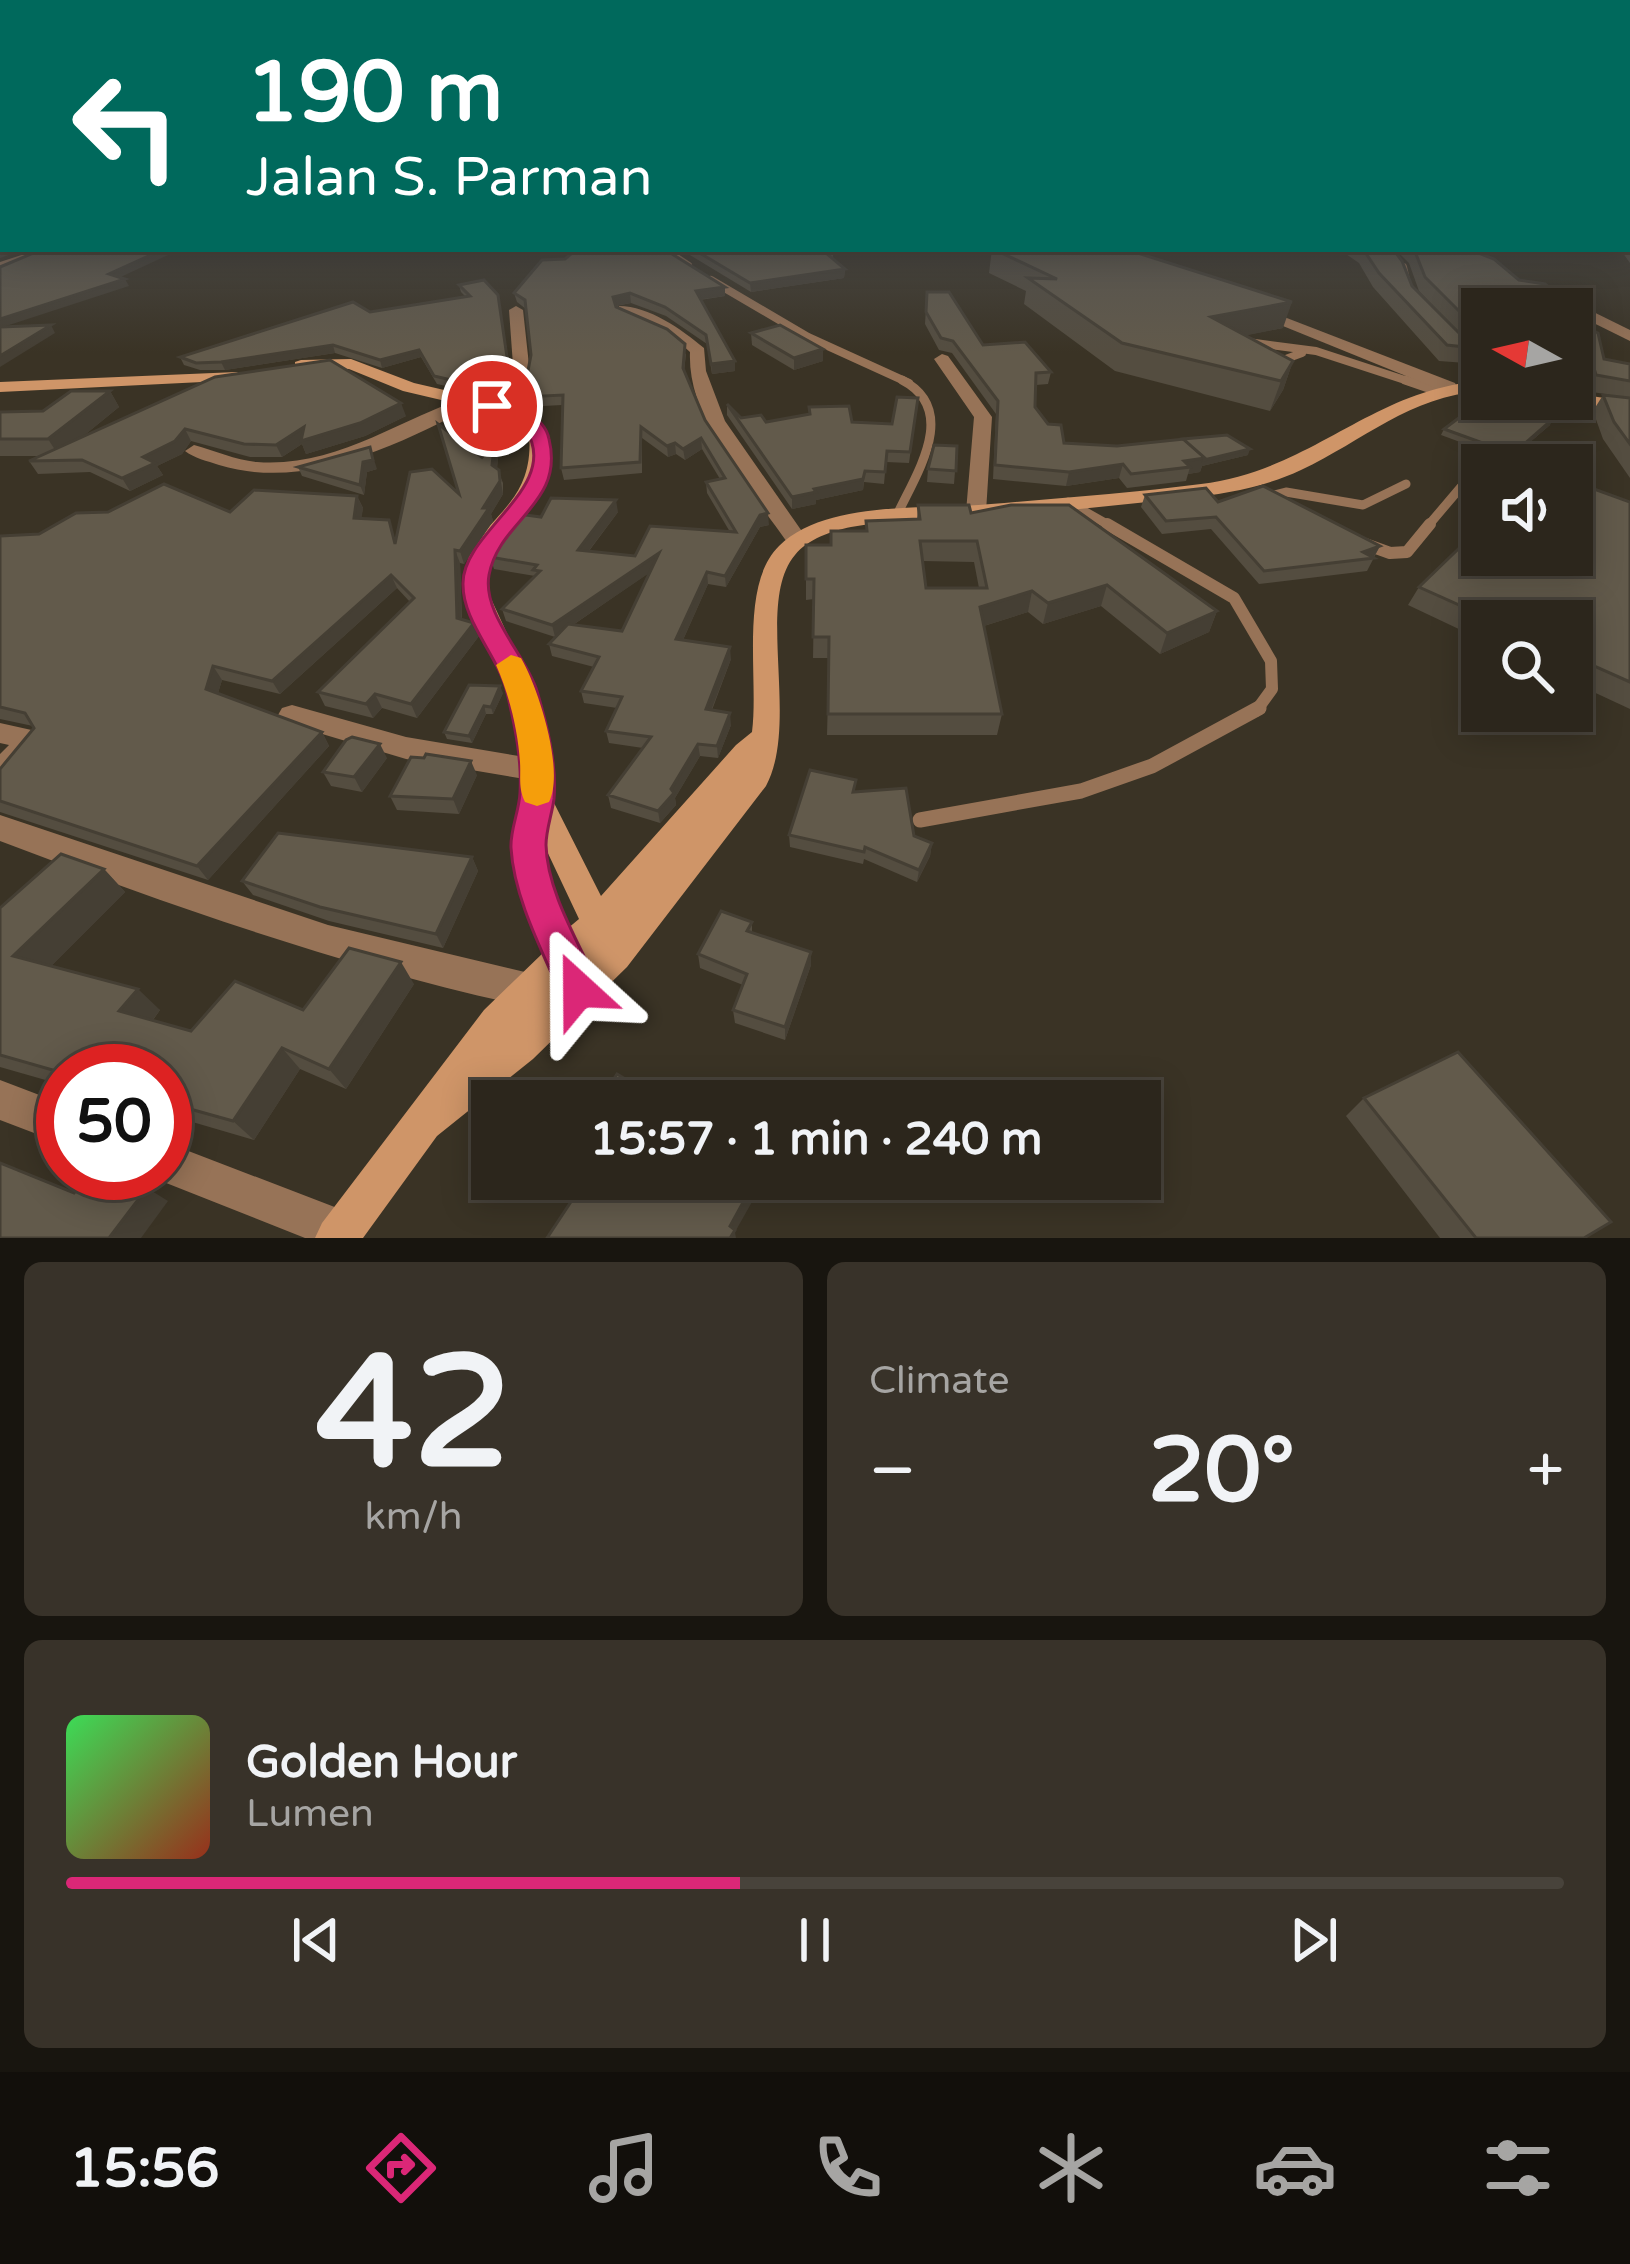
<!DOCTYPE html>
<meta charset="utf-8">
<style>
body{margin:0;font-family:"Varela Round",sans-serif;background:#383229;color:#f1f3f6;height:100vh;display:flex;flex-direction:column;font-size:45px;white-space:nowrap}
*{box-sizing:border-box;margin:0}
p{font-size:39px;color:#a6a5a3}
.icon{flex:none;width:66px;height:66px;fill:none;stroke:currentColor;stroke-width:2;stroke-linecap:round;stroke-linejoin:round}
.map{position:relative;height:1238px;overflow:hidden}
.panel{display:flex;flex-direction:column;gap:24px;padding:24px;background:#18150f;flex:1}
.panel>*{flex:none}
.hud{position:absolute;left:0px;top:0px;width:1632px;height:252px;box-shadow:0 6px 30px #0003,0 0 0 3px #48433b;background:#00695c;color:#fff;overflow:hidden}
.needle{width:78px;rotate:278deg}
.controls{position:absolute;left:1461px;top:288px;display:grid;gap:24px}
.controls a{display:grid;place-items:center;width:132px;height:132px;border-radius:0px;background:#2c261c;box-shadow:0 6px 30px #0003,0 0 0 3px #48433b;font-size:60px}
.speed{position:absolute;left:36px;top:1044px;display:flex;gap:24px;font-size:60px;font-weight:700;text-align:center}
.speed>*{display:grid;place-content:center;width:156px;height:156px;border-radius:50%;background:#2c261c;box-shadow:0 6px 30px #0003,0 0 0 3px #48433b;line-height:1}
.speed .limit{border:18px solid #d22;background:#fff;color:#111}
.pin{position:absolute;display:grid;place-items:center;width:102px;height:102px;color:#fff;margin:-51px;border:6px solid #fff;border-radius:50%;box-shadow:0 3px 12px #0007}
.me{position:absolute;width:132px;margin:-66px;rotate:336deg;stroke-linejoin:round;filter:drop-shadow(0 0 9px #0008)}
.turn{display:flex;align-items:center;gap:42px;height:252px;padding:0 48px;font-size:54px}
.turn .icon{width:156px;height:156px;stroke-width:2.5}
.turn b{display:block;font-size:84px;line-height:102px}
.big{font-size:90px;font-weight:700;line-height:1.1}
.panel .widget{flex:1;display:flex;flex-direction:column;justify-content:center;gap:18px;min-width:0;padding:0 42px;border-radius:18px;background:#383229}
.panel .dial{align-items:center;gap:0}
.dial b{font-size:156px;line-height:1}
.song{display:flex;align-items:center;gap:36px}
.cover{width:144px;height:144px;border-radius:18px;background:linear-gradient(135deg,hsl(130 70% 55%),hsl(10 70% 35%))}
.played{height:12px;border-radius:6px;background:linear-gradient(90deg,#db2777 45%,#48433b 45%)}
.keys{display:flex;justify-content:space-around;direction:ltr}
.heat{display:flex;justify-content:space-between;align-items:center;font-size:66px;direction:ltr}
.panel .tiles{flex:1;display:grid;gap:24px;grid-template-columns:1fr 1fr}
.widget:last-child{grid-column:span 2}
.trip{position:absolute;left:471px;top:1080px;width:690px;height:120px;border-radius:0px;background:#2c261c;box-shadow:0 6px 30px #0003,0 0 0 3px #48433b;font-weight:700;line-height:120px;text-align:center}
.tab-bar{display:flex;height:192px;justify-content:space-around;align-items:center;background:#120f0b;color:#a6a5a3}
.tab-bar .icon{width:84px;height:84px}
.tab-bar .active{color:#db2777}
.tab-bar b{font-size:54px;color:#f1f3f6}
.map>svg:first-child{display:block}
</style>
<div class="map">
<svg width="1630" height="1238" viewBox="0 0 1630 1238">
<rect width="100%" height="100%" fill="#3a3325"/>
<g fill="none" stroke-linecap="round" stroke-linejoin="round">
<g stroke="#977357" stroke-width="6">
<polyline points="665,249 689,265"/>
<polyline points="1386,249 1404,270"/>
</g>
<g stroke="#977357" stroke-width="8">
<polyline points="1403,267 1408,289"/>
<polyline points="711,280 808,337 909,383"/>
<polyline points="1461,341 1482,368"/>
<polyline points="1248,342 1316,351 1414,383"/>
<polyline points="1275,363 1302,353"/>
</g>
<g stroke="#977357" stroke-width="9">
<polyline points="1405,380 1434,390"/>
<polyline points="1271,496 1286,492 1363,505 1406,484"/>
<polyline points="1068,502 1112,527"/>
<path d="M897 515C916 474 960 410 902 380"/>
<polyline points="1427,527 1461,487"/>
</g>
<g stroke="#977357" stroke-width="12">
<polyline points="1107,524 1234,598 1271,661 1272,689 1256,711"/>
<polyline points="1365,544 1390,553 1407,552 1430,524"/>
</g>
<polyline stroke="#977357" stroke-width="15" points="920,820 1081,791 1152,766 1259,708"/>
<g fill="#977357" fill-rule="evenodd">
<polygon points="40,249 59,249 0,270 0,262"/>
<polygon points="1541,291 1551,291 1630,330 1630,341 1541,297"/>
<polygon points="516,306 523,310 529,365 520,411 511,416 502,411 513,365 509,310"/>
<path d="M619 306C649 306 681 329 704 348L706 371 725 421 808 540 805 545H789C751 490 687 422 690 352L671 335 619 312Z"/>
<polygon points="1256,306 1455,383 1457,387 1443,391 1251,313 1249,310"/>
<polygon points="942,354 948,356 992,417 986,512 976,518 966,512 974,417 934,359"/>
<path d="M470 396 479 401 476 405C398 444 307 492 219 465 207 461 194 458 185 451L194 445C215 451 236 460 257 462 336 468 399 419 470 396Z"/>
<polygon points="292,705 406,737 537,759 547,762 551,770 547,778 537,781 406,759 282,722 278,715 282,708"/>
<polygon points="0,723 36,731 42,744 10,780 0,783 0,754 9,745 0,743"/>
<path d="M0 815 328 925 529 973 542 978 547 990 542 1002 529 1007C347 968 174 907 0 841Z"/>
<polygon points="0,1080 63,1104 63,1144 0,1120"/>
<polygon points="165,1142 358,1216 365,1231 362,1238 305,1238 151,1177 149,1173 165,1173"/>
</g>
<g fill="#cf9568" fill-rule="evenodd">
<path d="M301 360 351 359 414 383 517 407 547 432 550 457 546 478 491 557 487 590 538 701 550 756 552 799 601 896 736 745 752 732C759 679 739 585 779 546 827 499 929 510 991 504 1061 498 1132 493 1201 484 1312 471 1372 389 1482 381V391C1410 396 1363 441 1301 470 1265 487 1225 494 1186 498 1117 505 1048 513 978 518 936 521 893 519 851 527 831 531 808 539 795 555 755 602 800 722 766 786L627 967 533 1059 437 1136 363 1238H315L322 1223 484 1010 544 952C530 922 516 890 514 856 513 836 519 820 522 801 526 768 520 732 511 700 502 664 461 616 464 580 468 518 536 514 529 434L505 415 403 391 349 369 295 368V362ZM545 847 579 919 567 929 549 880Z"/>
<polygon points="237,372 245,377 243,380 0,392 0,382"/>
<polygon points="1572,393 1630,402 1630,412 1566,402 1564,399 1572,399"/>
</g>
</g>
<g fill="#544d40" fill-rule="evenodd">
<polygon points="1629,180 1630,180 1630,263 1620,249 1629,249"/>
<polygon points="680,249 828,249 833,252 833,259 845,269 844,278 751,292"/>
<polygon points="992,249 1170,249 1141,254 1283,328 1246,335 1293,361 1283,390 1270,411 1115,371 1024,304 1026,291 989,273"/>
<polygon points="1329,249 1393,249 1412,286 1458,332 1419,291 1409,263 1395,249 1468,249 1482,309 1482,358 1474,349 1466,363 1439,361 1373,287 1359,263 1343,252 1331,251"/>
<path d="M565 259 725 296 700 300 735 361V371L712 374 707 344 666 316 631 303 616 306 686 354 684 372 705 420 769 525 760 527 726 587 708 584 683 640 731 659 712 710 731 725 718 758 700 756 675 798 676 805 660 823 611 808 608 795 643 748 609 743 606 731 617 708 584 703 581 691 594 667 552 656 549 644 555 637 506 621 502 609 535 576 494 569 490 557 541 517 618 512 589 551 635 556 730 532 707 493 706 482 720 479 702 449 685 460 676 454 668 457 642 438V473L564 480 561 468 562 405 525 407 523 397 531 355 526 309 517 302 514 293ZM650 572 622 631 573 625Z"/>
<polygon points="484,280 508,365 500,398 437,384 421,357 382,368 335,353 225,370 200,370 184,365 180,357 370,312 466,297 461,292 459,285"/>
<polygon points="927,292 983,345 1051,372 1048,384 1036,385 1035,407 1064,443 1248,455 1202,466 1200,472 1188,474 1186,481 1127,488 1119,478 1066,486 993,479 996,414 952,353 939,350 925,324"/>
<polygon points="1572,321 1604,359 1630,364 1630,478 1603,439 1593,411 1603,395 1617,396 1586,391 1584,384 1572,381"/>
<polygon points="751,333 823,361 794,370 752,345"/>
<polygon points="215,377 406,416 365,436 306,454 302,444 282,457 250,457 191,441 182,454 157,466 163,475 130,491 90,472 38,474 29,461 42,456 0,456 0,412 43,411 110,391 119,407 82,437"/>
<polygon points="918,398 909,463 886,462 884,484 864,482 863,490 816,500 816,504 792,509 727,415 727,404 741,418 766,422 892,424"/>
<polygon points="454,407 502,419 497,468 503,483 503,494 491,514 493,521 464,564 460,563 462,619 479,636 417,718 382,708 373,718 325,706 318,692 410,602 397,588 280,694 222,680 218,693 322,732 329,746 208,880 0,812 0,769 34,728 33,726 0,719 0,536 39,534 230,512 357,496 363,508 361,518 395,540 459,494 477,453 457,419"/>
<polygon points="1550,425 1509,460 1441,435 1444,429"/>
<polygon points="957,446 954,484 927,482 928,469"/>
<polygon points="298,467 377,469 367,472 364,495 302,476"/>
<polygon points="1145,495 1218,502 1380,546 1367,571 1259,584 1211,529 1162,534 1141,507"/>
<polygon points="1630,502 1630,709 1572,682 1572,621 1482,621 1482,640 1408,605 1419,587"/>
<path d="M918 505 971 513 1217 611 1209 632 1160 654 1101 606 1043 624 1028 612 984 626 1002 714 997 735H827L829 658H813L814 599 806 600V545H831L866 531V521L917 519ZM922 561 974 562 979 588H926Z"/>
<polygon points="503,693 493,714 486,714 472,743 447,739 444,732"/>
<polygon points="387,758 362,792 331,786 323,772"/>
<polygon points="477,775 459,814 397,810 390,796"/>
<polygon points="856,791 914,836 932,843 930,856 917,882 864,859 863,864 790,847 789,835"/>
<polygon points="472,857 478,871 443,948 329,921 253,895 242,881"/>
<polygon points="104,869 125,892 51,966 160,1010 153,1020 191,1031 303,1010 414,984 346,1089 300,1069 254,1140 165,1114 165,1071 63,1071 63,1085 0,1067 0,908"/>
<polygon points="752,922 752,933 811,965 785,1040 735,1023 733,1010 743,985 700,968 698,954"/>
<polygon points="1364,1098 1584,1238 1440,1238 1346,1116"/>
</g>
<g fill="#453f34">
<polygon points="4,249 26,249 0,258 0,250"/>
<polygon points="164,249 181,249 112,281 109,274"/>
<polygon points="1120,249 1170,249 1118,258"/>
<polygon points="845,269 844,278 751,292 750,283"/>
<polygon points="125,279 129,286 0,328 0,319"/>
<polygon points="725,287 725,296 696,300 696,291"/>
<polygon points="630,293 631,303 614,306 613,297"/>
<polygon points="499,302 508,365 500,398 498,391"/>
<polygon points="1292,302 1283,328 1203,344 1211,317"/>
<polygon points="51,325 55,333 0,367 0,356"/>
<polygon points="333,345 335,353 225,370 221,362"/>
<polygon points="823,349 823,361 794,370 794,358"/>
<polygon points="419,350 421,357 382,368 380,360"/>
<polygon points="735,361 735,371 712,374 711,364"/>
<polygon points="1293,361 1283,390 1270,411 1281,381"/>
<polygon points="110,391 119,407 59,456 48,439"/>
<polygon points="401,403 406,416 365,436 306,454 302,444 282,457 276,445 304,427"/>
<polygon points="499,407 502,419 496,478 492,465"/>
<polygon points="1554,418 1550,425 1509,460 1513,454"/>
<polygon points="185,429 191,441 182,454 157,466 163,475 130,491 122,478 143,457"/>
<polygon points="701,438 702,449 685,460 683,449"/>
<polygon points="675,443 676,454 668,457 667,446"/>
<polygon points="370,447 377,469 367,472 364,495 360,485 363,462"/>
<polygon points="1250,449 1248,455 1202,466 1200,472 1188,474 1190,467 1184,461"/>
<polygon points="1123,464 1119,478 1066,486 1069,472"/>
<polygon points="499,470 503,494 491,514 493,521 464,564 460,551 483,508"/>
<polygon points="865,471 863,490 816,500 816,504 792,509 792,497"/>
<polygon points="357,496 363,508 360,531 354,518"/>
<polygon points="616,500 618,512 581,561 578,550"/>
<polygon points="768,513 769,525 760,527 726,587 725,576 760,515"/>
<polygon points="1380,546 1373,558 1363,552"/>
<polygon points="455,550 460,563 462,632 457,618"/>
<polygon points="659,553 661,565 555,637 552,625"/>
<polygon points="707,572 708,584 678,651 676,639"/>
<polygon points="391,575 397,588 280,694 272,681"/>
<polygon points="1107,585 1101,606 1043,624 1048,603"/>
<polygon points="1032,591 1028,612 977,628 980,607"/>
<polygon points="1217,611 1209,632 1160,654 1167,633"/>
<polygon points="474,623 479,636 417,718 411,704"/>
<polygon points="730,647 731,659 707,721 706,709"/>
<polygon points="213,666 222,680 215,703 206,689"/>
<polygon points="500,686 503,693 493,714 491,707"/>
<polygon points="375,694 382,708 373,718 366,704"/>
<polygon points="484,706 486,714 472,743 469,736"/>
<polygon points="730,713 731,725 718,758 717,746"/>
<polygon points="322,732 329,746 208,880 197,866"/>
<polygon points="380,744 387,758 362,792 354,777"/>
<polygon points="698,744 700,756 675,798 676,805 660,823 658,811"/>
<polygon points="471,761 477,775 459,814 453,799"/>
<polygon points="932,843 930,856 917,882 919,870"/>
<polygon points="472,857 478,871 443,948 436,934"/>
<polygon points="104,869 125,892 39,978 13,956"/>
<polygon points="811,952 811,965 785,1040 785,1027"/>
<polygon points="401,962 414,984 346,1089 329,1069"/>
<polygon points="138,989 160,1010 143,1033 119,1011"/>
<polygon points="282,1048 300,1069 254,1140 233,1121"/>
<polygon points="756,1179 765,1179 735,1232 736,1238 730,1238 730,1226"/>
<polygon points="147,1188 168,1201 141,1238 109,1238"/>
</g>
<g fill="#625a4b" stroke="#453f34" stroke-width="3" fill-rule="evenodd">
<polygon points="0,180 3,180 4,249 0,250"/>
<polygon points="1629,180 1630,180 1630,239 1629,238"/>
<polygon points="43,249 164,249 109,274 125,279 0,319 0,267"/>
<polygon points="577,249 664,249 725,287 696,291 735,361 711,364 706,335 665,307 630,293 613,297 616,307 667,329 685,344 683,368 705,420 768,513 760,515 725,576 707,572 676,639 730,647 706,709 730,713 717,746 698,744 671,789 674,793 658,811 608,795 651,737 606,731 622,697 581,691 599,657 549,644 568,624 622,631 659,553 552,625 502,609 540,571 533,570 537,565 490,557 519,514 541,517 551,498 616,500 578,550 635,556 650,526 736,532 706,482 725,478 701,438 683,449 675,443 667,446 641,427 640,462 561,468 563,395 523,397 531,355 525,300 514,293 542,260 565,259"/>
<polygon points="693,249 828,249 833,252 826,253 845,269 750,283"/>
<polygon points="993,249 1125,249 1292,302 1211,317 1293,361 1281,381 1122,343 1028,278 1057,279"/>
<polygon points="1363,249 1393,249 1402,261 1412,286 1474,348 1447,345 1379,273"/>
<polygon points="1414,249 1468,249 1494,259 1519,280 1545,284 1574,308 1482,309 1482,334 1425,277"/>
<polygon points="484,280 498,295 507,357 498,391 434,376 419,350 380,360 333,345 221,362 196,363 180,357 353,302 370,312 470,296 459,285"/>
<polygon points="927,292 949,292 983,345 1025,342 1051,372 1036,373 1035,407 1048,424 1061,425 1064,443 1117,446 1184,439 1205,458 1184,461 1190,467 1131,474 1123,464 1069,472 995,465 998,401 953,341 941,338 926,312"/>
<polygon points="1572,321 1598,333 1604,359 1630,364 1630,381 1596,375 1594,368 1581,365 1579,357 1572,356"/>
<polygon points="51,325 0,356 0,327"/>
<polygon points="780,325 823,349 794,358 751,333"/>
<polygon points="330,360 401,403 360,423 301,441 304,427 276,445 244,444 185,429 175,441 143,457 155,463 122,478 82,460 29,461 215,377"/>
<polygon points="71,391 110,391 48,439 0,439 0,412 43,411"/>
<polygon points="1603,395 1630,398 1630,444 1614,422"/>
<polygon points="897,397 918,398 910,452 887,451 885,472 865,471 863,479 814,489 816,492 792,497 727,404 741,418 761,415 766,422 810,414 809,407 849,406 852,422 892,424"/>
<polygon points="1484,399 1496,399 1554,418 1513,454 1444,429"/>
<polygon points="469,400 499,407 492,465 499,470 500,481 483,508 489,508 460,551 455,550 457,618 474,623 411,704 375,694 366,704 318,692 414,598 391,575 272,681 213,666 206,689 322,732 197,866 0,801 0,769 34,728 25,713 0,707 0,536 39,534 76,513 108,512 164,484 230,512 254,490 357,496 354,518 389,520 395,544 410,472 432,469 459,494 438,424 483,458 454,407"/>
<polygon points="1227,435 1250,449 1204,460 1205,458 1183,439"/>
<polygon points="934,445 957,446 956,471 928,469"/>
<polygon points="370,447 373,460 363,462 360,485 298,467"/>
<polygon points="1572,481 1630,502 1630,682 1572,656 1572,621 1495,621 1419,587 1482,526 1482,555 1572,555"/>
<polygon points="1263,486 1380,546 1363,552 1374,558 1264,571 1216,517 1166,521 1145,495 1206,488 1218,502"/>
<path d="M918 505H969L971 513 1011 505H1069L1217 611 1167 633 1107 585 1048 603 1032 591 980 607 1002 714H828L829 637H813L814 579H806V545H831V531H867L866 521 920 519ZM920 541H977L987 588H926Z"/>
<polygon points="469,685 500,686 491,707 484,706 469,736 444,732"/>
<polygon points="352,737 380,744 354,777 323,772 346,740"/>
<polygon points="426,754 471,761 453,799 390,796 411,757 424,758"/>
<polygon points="810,770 856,780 853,792 906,788 914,836 932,843 919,870 865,847 864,852 789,835"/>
<polygon points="278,833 472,857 436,934 320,907 242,881"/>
<polygon points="61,854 104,869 13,956 138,989 119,1011 191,1031 235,981 303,1010 349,948 401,962 329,1069 282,1048 233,1121 165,1102 165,1071 63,1071 63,1073 0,1055 0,908"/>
<polygon points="721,911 752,922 747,931 811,952 785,1027 733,1010 747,974 698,954"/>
<polygon points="1458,1052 1611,1222 1584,1238 1476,1238 1364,1098"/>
<polygon points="617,1074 662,1101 599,1101"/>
<polygon points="0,1163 74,1193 90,1173 110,1173 147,1188 109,1238 0,1238"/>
<polygon points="586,1179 756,1179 730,1226 735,1230 730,1238 547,1238"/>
</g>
<linearGradient id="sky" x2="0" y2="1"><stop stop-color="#201c14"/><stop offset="0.51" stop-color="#4f5051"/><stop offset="1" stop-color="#4f5051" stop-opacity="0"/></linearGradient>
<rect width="1630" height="353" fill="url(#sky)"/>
<path fill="#db2777" stroke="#8e194d" stroke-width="3" d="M492 400C514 406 544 414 549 439 565 504 499 520 489 575 482 614 526 655 537 691 547 725 557 764 554 799 552 814 546 830 546 845 547 893 581 946 600 990L594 1004 579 1010 565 1004C545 956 514 900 511 848 510 830 519 812 520 793 522 760 515 726 507 693 499 656 462 622 463 583 463 531 562 487 526 430 519 420 497 415 485 410V401Z"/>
<path fill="#f59e0b" d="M511 655 521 658C538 687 565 770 549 802L537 806 525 802C518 788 521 777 520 762 518 730 509 694 496 665Z"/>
</svg>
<div class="controls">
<a><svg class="needle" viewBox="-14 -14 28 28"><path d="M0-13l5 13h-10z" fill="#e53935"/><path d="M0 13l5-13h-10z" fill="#a6a5a3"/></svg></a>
<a><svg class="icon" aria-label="sound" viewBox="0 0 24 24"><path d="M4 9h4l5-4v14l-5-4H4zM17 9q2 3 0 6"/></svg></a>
<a><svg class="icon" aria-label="search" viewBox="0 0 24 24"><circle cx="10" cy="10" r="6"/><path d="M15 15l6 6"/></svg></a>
</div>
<div class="speed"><div class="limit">50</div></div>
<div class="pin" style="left:492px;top:406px;background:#d93025"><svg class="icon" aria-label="arrive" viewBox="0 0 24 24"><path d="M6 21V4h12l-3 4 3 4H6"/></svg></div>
<svg class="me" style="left:579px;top:990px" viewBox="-20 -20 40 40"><path d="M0-17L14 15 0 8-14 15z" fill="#db2777" stroke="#fff" stroke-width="4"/></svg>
<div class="trip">15:57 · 1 min · 240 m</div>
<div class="hud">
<div class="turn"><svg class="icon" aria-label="left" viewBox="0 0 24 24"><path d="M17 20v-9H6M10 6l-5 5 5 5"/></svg><div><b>190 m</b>Jalan S. Parman</div></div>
</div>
</div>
<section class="panel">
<div class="tiles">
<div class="widget dial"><b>42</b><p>km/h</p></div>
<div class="widget"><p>Climate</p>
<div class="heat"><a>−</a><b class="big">20°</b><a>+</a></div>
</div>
<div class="widget">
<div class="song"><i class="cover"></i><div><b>Golden Hour</b><p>Lumen</p></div></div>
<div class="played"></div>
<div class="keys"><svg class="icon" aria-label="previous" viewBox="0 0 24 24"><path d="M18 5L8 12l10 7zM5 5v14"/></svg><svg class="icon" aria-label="pause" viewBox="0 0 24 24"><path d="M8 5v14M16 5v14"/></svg><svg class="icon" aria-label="next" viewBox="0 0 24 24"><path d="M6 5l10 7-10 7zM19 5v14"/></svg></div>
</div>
</div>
</section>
<nav class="tab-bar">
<b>15:56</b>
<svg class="icon active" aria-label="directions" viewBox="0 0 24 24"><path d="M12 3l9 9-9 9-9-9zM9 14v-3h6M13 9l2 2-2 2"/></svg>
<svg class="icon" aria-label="music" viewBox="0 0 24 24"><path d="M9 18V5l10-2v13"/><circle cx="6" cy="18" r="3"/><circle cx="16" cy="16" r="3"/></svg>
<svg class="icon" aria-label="phone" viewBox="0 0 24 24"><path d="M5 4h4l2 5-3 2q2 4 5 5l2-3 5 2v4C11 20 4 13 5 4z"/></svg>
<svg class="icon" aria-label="climate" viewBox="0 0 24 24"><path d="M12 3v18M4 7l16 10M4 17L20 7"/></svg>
<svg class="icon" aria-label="car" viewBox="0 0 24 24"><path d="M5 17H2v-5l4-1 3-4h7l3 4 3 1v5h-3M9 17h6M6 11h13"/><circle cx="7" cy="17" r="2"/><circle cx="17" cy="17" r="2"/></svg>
<svg class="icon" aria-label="filters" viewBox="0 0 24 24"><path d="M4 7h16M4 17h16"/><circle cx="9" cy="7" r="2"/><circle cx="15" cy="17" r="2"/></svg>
</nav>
